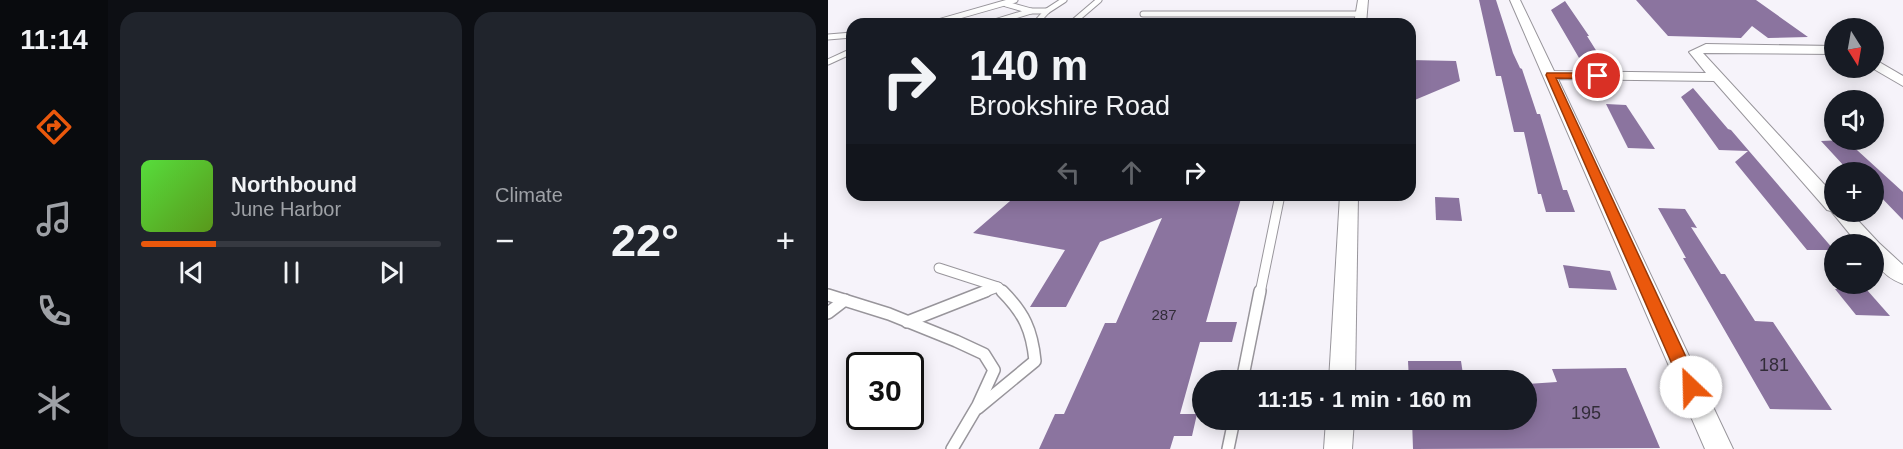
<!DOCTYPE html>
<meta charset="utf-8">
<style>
body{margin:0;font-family:Arial,sans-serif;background:#20242c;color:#f1f3f6;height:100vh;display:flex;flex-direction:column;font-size:22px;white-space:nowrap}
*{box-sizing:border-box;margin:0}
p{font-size:20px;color:#9ea1a6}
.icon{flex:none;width:33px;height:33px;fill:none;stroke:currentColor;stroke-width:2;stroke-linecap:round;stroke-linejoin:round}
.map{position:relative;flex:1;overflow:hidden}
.panel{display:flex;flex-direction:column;gap:12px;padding:12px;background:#0d0f14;width:720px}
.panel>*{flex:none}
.hud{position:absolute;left:18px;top:18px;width:570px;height:183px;border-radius:18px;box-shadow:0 3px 15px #0003;background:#171b24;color:#f1f3f6;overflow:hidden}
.needle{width:39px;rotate:169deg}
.fabs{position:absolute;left:996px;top:18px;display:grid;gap:12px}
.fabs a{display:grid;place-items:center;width:60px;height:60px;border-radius:50%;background:#171b24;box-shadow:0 3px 15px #0003;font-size:30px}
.speed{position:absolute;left:18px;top:352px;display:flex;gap:12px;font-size:30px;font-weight:700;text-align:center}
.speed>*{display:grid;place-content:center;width:78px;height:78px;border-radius:50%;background:#171b24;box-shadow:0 3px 15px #0003;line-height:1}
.speed .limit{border:3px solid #111;border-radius:9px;background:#fff;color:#111}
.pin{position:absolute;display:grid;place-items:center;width:51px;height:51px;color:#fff;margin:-26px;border:3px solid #fff;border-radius:50%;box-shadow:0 2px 6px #0007}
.me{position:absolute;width:66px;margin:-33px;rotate:336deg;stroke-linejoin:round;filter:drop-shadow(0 0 4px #0008)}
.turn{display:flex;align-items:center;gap:21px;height:126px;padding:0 24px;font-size:27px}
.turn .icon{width:78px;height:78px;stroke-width:2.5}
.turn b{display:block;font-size:42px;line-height:51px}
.lanes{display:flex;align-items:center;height:57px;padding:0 24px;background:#0003;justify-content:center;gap:30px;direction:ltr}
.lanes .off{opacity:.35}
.big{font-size:45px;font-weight:800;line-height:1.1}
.panel .tile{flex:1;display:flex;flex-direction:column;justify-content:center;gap:9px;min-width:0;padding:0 21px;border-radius:18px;background:#20242c}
.song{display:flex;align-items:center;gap:18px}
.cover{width:72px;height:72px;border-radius:9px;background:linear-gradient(135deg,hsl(110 70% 55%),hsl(90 70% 35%))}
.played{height:6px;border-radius:3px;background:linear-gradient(90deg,#ea580c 25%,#363941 25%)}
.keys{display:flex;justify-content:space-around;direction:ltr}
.heat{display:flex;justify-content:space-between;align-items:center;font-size:33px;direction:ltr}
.panel .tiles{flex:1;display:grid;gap:12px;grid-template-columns:repeat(2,1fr)}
.trip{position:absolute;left:364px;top:370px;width:345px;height:60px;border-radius:30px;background:#171b24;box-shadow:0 3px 15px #0003;font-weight:800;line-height:60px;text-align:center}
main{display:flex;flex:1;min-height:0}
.tab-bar{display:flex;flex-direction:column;width:108px;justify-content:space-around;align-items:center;background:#090b0e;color:#9ea1a6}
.tab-bar .icon{width:42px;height:42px}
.tab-bar .selected{color:#ea580c}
.tab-bar b{font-size:27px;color:#f1f3f6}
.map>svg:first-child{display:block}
</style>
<main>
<nav class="tab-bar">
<b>11:14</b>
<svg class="icon selected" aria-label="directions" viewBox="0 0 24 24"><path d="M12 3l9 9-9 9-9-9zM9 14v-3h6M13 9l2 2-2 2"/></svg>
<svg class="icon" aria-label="music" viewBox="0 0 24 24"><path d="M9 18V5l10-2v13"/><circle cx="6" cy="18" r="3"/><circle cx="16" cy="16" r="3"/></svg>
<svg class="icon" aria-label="phone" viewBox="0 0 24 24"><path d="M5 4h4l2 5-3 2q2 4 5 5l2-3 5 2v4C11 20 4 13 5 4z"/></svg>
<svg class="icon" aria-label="climate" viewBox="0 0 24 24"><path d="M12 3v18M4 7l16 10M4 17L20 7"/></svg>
</nav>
<section class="panel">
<div class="tiles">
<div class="tile">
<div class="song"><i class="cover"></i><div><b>Northbound</b><p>June Harbor</p></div></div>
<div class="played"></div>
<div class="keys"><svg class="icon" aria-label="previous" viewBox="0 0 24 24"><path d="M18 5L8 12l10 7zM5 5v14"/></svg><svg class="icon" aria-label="pause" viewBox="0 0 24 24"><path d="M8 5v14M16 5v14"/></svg><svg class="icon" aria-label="next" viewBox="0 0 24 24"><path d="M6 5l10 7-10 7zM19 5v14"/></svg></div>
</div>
<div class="tile"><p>Climate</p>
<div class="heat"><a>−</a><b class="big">22°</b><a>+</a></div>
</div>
</div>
</section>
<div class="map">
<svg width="1075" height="449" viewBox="0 0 1075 449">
<rect width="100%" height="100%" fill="#f6f3fa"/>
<g fill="#8b749f">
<polygon points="651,0 668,0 685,53 692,68 694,69 709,114 712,114 735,190 739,190 747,212 718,212 713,194 710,194 696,132 686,132 673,76 668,76"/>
<polygon points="808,0 928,0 980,37 940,38 924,26 913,38 840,36"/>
<polygon points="737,1 761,36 759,36 776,63 754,63 723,10"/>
<polygon points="582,60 628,61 632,81 582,102"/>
<polygon points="865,88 900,129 903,130 1006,250 979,250 907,162 920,151 891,150 853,97"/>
<polygon points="778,104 798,105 827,149 800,148"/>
<polygon points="1018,140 1075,192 1075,220 1046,190 1046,172 1028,172 1023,167 1017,167 993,141"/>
<polygon points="189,195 414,195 378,322 409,322 404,342 372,342 352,414 369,414 364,436 346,436 342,449 211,449 227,414 236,414 277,323 288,323 334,218 272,242 238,307 202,307 237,250 145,233"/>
<polygon points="607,197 631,198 634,221 608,220"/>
<polygon points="830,208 857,209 869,228 863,227 893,274 897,274 927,321 945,322 1004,410 942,409 855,258 858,258"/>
<polygon points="735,265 782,271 789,290 741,288"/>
<polygon points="1007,289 1039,290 1062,316 1028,315"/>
<polygon points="580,361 633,361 636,381 581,381"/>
<polygon points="798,368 832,448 585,449 584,420 699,420 699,384 729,382 724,369"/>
</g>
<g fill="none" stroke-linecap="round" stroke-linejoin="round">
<g stroke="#98959b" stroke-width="7">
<g id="lane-far2">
<polyline points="178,4 203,11 219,11"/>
<polyline points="315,14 533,14"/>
<polyline points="103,24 187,0"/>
<polyline points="160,24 203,11"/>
<polyline points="207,24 219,11 236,0"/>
<polyline points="243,24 271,0"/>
<polyline points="0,37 24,35"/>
<polyline points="0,62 24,51"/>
</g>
</g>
<g stroke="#98959b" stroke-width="11">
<g id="lane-far1">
<polyline points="111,268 170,287 176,293"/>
<polyline points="154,293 170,287"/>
<polyline points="432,293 452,195"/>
</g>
</g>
<g stroke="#98959b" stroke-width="14">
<g id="lane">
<polyline points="0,295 61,314 128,341 156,354 166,370 150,405 124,449"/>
<polyline points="0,313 17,300"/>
<polyline points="79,322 158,291"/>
<polyline points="414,381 432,291"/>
<path d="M150 408 207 361C204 330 196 313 174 291"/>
<polyline points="400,449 406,420"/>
</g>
</g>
<g stroke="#98959b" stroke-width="2">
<g id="street">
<polygon points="530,0 540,0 538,24 526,24"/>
<path d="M682 0H692L726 71 878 73 861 52 878 44 1006 46V54L875 53 1006 195V212H1022L1051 243 1075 265V284C1063 280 1054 272 1046 262V244H1030L1003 211 999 210 886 81 730 79 905 449H877Z"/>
<polygon points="1046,59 1075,76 1075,86 1044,68"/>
<polygon points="512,195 530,195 527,381 501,381"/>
<polygon points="498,420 526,420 524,449 496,449"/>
</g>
</g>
<use href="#lane-far2" stroke="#fff" stroke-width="5"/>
<use href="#lane-far1" stroke="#fff" stroke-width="9"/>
<use href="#lane" stroke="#fff" stroke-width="11"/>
<use href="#street" fill="#fff" fill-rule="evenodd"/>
</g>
<polygon fill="#ea580c" stroke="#983908" stroke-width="1.5" points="719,73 770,73 774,76 770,79 728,78 872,387 870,392 863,394 857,392 854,387 718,75"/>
<g text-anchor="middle" stroke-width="4.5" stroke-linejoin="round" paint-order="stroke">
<g font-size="15" fill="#322c38">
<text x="336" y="320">287</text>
</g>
<g font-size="18" fill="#322c38">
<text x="946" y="371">181</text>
<text x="758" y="419">195</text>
</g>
</g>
</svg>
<div class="fabs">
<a><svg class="needle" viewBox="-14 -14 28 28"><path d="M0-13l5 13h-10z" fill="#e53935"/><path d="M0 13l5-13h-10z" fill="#9ea1a6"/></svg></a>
<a><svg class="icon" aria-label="sound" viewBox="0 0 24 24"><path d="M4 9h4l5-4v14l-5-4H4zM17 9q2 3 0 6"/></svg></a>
<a>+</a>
<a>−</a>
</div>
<div class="speed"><div class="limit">30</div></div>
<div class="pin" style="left:770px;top:76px;background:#d93025"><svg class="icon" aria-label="arrive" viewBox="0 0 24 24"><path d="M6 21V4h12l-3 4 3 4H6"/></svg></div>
<svg class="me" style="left:863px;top:387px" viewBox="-20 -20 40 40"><circle r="19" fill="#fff"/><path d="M0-13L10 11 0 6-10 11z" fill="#ea580c"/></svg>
<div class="trip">11:15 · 1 min · 160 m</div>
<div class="hud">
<div class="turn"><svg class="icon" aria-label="right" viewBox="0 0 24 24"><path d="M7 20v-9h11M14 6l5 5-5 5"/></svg><div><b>140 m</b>Brookshire Road</div></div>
<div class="lanes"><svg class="icon off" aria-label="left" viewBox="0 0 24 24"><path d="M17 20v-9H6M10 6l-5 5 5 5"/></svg><svg class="icon off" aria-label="ahead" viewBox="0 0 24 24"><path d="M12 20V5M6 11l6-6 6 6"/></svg><svg class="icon" aria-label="right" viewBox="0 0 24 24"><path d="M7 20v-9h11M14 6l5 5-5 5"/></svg></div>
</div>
</div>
</main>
